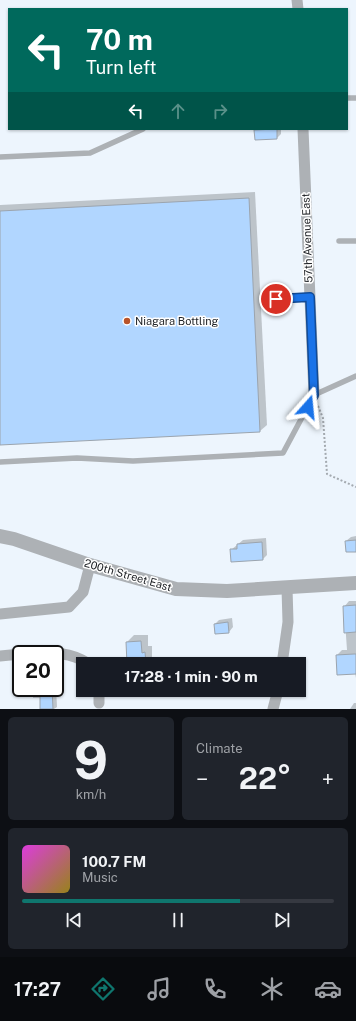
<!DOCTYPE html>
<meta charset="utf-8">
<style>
body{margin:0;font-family:"Public Sans",sans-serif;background:#20242c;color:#f1f3f6;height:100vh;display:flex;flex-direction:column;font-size:15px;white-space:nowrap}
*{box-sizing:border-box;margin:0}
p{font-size:13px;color:#9ea1a6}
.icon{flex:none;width:22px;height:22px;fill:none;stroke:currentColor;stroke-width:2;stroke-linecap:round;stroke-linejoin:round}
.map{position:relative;height:709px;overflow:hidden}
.sheet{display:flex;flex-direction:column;gap:8px;padding:8px;background:#0d0f14;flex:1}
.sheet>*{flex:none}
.banner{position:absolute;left:8px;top:8px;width:340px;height:122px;border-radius:0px;box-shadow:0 1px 3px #0004;background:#00695c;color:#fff;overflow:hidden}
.speed{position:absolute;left:12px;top:645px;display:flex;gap:8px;font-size:20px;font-weight:700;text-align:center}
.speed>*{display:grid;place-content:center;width:52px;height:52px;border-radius:50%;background:#171b24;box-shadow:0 1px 3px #0004;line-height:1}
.speed .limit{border:2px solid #111;border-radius:6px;background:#fff;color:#111}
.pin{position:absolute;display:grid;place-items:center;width:34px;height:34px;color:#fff;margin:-17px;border:2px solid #fff;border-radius:50%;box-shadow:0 1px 4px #0007}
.me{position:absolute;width:44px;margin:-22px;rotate:18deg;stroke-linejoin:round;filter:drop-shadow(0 0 3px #0008)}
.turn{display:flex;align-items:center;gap:14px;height:84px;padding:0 12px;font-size:18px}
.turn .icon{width:52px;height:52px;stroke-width:2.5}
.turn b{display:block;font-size:28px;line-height:34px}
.lanes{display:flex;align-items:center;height:38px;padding:0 12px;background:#0003;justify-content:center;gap:20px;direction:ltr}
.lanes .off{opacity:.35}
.big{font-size:30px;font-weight:700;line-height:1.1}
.sheet .tile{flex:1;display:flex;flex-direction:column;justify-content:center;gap:6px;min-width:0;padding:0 14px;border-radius:6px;background:#20242c}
.sheet .dial{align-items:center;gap:0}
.dial b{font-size:52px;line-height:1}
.song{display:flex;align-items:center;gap:12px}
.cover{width:48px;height:48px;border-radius:6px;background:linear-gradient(135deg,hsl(300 70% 55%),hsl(50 70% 35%))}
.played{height:4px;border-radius:2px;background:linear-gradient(90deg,#0f766e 70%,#363941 70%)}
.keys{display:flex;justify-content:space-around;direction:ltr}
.heat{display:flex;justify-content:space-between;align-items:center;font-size:22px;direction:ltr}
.sheet .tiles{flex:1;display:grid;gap:8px;grid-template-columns:1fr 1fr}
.tile:last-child{grid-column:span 2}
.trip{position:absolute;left:76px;top:657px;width:230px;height:40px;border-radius:0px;background:#171b24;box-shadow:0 1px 3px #0004;font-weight:700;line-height:40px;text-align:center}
.tab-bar{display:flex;height:64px;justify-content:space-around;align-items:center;background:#090b0e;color:#9ea1a6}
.tab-bar .icon{width:28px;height:28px}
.tab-bar .current{color:#0f766e}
.tab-bar b{font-size:18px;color:#f1f3f6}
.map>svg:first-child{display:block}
</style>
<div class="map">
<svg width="356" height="709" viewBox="0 0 356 709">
<rect width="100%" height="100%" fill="#edf5fd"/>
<g fill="#0003">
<polygon points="257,129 281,129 281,134 277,138 255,130"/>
<polygon points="255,192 267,425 260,431 0,444 0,205"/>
<polygon points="356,536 356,551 346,541 351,537"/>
<polygon points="266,538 267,555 263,559 231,550 243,540"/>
<polygon points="349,601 356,601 356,678 355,673 337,655 342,650 347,650 344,607"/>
<polygon points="232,618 233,627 229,632 215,624 219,620"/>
<polygon points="134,635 148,635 148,646 152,646 152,661 163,661 163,664 128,664 127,642"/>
<polygon points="55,665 57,707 54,709 41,709 41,696 34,688 55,688"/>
<polygon points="354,703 356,703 356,709 350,709"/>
</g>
<g fill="#b1d6ff" stroke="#9ba4ae">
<polygon points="277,129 277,139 255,140 254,130"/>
<polygon points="249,198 260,432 0,445 0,211"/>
<polygon points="356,540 356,552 346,552 345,541"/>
<polygon points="262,542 263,560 231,562 230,549 237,549 237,544"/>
<polygon points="356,605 356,632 344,633 343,606"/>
<polygon points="228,622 229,633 215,634 214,624"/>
<polygon points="141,641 142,653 145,652 146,664 127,664 126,642"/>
<polygon points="354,654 356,654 356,674 337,675 336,655"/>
<polygon points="33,688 52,688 53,709 40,709 40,697 33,697"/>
</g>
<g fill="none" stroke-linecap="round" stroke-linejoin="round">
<polyline stroke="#a4aab0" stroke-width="2" stroke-dasharray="2 2" stroke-linecap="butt" points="318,406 323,418 327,474 356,487"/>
<g stroke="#adb1b5" stroke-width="5.5">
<polyline points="347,98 356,98"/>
<polyline points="0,157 90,153 143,129"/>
<polyline points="339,241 356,241"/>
<polyline points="276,299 310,297"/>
<polyline points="0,462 77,458 133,461 283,453 314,395 356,376"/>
</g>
<g stroke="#adb1b5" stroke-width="11">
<polyline points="297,0 298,9"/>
<polyline points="303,129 314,395"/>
<polyline points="0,614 69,607 83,592 90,565"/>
<path d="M25 654C48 653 68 650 89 664"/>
<polyline points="0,656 21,654"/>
<polyline points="282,664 288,622 287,588"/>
<polyline points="99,703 99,690"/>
<polyline points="273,709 278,690"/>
</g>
<polyline stroke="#adb1b5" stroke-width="14" points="0,536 14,539 90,565 176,589 227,591 356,583"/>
</g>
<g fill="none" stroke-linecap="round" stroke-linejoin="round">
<g stroke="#114b97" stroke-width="10">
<polyline id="route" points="276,299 310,297 314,395 308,407"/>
</g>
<use href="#route" stroke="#1a73e8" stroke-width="7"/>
</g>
<circle fill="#b95329" stroke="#fff" stroke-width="1.5" cx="127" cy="321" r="4"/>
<g text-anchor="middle" stroke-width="3" stroke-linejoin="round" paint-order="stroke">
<g font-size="11" fill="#222529" stroke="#fff">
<text transform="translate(307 238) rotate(-92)" y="4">57th Avenue East</text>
<text transform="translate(128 575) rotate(16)" y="4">200th Street East</text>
</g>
<g font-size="11" fill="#222529" stroke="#fff" text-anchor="start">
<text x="135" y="325">Niagara Bottling</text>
</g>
</g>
</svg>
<div class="speed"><div class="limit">20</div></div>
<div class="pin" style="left:276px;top:299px;background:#d93025"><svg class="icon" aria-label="arrive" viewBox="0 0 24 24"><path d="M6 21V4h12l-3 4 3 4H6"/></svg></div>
<svg class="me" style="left:308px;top:407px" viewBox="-20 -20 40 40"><path d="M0-17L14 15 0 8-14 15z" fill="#1a73e8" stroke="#fff" stroke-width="4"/></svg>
<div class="trip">17:28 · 1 min · 90 m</div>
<div class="banner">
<div class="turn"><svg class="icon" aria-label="left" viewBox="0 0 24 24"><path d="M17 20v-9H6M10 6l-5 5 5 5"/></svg><div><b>70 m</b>Turn left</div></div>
<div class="lanes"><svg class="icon" aria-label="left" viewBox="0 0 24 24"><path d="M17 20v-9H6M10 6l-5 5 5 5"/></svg><svg class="icon off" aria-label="ahead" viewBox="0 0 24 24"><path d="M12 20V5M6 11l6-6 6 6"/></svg><svg class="icon off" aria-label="right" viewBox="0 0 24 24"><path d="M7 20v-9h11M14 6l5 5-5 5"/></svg></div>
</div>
</div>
<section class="sheet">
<div class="tiles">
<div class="tile dial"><b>9</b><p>km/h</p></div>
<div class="tile"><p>Climate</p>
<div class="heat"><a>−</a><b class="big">22°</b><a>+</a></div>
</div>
<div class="tile">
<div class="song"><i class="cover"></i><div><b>100.7 FM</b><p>Music</p></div></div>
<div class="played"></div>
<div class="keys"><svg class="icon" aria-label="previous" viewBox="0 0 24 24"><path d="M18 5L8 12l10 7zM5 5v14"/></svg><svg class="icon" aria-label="pause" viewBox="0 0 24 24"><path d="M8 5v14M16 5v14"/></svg><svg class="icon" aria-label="next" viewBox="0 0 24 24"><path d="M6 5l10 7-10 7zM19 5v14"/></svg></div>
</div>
</div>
</section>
<nav class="tab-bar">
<b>17:27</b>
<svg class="icon current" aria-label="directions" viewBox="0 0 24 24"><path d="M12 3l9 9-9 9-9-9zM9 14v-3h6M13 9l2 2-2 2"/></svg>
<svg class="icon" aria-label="music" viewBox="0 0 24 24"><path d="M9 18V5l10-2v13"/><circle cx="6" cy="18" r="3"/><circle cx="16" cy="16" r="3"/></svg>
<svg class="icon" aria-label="phone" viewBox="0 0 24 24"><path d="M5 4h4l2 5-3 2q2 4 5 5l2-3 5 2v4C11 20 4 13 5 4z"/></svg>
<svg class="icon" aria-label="climate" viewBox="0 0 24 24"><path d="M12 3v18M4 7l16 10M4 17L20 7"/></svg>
<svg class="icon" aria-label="car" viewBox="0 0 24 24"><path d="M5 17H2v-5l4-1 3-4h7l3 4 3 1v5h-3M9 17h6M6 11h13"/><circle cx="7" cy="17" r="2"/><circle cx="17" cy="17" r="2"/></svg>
</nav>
